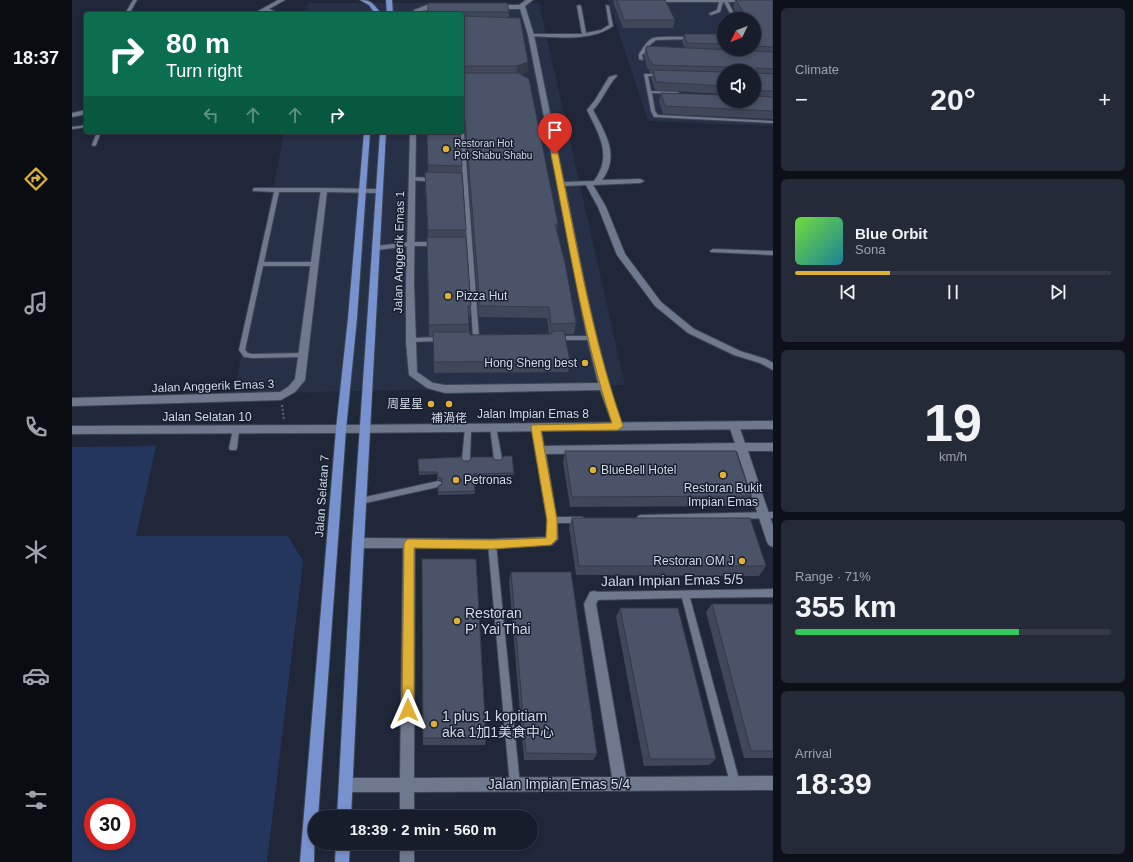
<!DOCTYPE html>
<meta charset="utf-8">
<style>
body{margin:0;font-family:Helvetica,"Noto Sans SC",sans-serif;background:#242a37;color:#f1f3f6;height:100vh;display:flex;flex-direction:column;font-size:15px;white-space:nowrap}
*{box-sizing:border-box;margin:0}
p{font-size:13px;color:#9ea2a9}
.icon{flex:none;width:22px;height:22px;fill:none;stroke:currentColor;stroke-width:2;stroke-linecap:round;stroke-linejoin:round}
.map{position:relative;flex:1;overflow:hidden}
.side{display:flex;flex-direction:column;gap:8px;padding:8px;background:#0d1018;width:360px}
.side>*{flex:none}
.hud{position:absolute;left:12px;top:12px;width:380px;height:122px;border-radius:4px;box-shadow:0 2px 6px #0003,0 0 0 1px #363b47;background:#0b6e4f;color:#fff;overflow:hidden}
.needle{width:26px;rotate:227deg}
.controls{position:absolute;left:645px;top:12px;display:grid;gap:8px}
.controls a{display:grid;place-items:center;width:44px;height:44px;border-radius:50%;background:#171d2b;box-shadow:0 2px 6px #0003,0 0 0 1px #363b47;font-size:20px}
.speed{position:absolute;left:12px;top:798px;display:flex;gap:8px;font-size:20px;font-weight:700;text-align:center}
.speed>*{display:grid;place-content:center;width:52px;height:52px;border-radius:50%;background:#171d2b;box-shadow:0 2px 6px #0003,0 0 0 1px #363b47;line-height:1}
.speed .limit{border:6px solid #d22;background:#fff;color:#111}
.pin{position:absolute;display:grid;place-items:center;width:34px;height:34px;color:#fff;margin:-41px -17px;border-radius:50% 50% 50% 0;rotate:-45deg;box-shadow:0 0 4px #0007}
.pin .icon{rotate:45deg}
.me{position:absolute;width:44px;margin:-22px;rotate:0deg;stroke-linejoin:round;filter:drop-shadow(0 0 3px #0008)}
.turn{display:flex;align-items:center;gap:14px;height:84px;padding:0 16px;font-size:18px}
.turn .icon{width:52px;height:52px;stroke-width:2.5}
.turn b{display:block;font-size:28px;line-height:34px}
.lanes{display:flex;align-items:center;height:38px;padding:0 16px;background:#0003;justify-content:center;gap:20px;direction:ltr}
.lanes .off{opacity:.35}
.big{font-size:30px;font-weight:600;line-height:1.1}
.side .widget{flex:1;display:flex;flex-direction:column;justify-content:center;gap:6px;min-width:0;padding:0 14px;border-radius:6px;background:#242a37}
.side .dial{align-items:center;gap:0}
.dial b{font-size:52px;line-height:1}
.song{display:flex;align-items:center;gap:12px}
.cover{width:48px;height:48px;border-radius:6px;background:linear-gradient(135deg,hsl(100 70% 55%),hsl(190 70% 35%))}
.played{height:4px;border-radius:2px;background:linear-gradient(90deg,#e0b034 30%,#363b47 30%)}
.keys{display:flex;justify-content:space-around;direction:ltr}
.heat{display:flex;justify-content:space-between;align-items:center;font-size:22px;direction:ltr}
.charge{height:6px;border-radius:3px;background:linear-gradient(90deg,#34c759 71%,#363b47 0)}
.trip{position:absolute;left:236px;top:810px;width:230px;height:40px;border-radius:20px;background:#171d2b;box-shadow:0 2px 6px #0003,0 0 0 1px #363b47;font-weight:600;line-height:40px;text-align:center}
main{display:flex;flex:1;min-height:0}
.tabs{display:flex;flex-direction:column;width:72px;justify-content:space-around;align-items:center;background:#090c11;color:#9ea2a9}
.tabs .icon{width:28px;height:28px}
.tabs .on{color:#e0b034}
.tabs b{font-size:18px;color:#f1f3f6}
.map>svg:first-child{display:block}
</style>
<main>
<nav class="tabs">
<b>18:37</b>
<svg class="icon on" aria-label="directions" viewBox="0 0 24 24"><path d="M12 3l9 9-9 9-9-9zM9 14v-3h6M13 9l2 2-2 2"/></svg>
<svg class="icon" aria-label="music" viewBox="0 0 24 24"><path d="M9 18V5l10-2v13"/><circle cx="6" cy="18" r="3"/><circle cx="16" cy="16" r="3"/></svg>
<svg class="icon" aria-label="phone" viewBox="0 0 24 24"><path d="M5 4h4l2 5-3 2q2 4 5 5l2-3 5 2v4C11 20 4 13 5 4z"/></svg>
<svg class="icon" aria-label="climate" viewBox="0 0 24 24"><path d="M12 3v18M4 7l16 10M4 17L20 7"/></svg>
<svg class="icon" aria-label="car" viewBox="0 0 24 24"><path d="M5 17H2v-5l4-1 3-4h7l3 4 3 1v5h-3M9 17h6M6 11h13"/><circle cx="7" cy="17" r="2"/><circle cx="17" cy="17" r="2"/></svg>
<svg class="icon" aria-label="filters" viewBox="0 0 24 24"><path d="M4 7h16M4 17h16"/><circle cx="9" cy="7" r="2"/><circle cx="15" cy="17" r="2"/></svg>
</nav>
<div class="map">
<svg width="701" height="862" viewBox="0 0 701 862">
<rect width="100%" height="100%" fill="#1f2739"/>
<g fill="#263047" fill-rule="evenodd">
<path d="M536 0H701V126L576 121ZM652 19H682V49H652ZM652 71H682V101H652Z"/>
<polygon points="236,3 467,3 553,385 162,394 212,132 390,132 390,14 234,14"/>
</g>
<path fill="#24355e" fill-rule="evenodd" d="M84 446 64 536H216L231 561 195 862H0V447ZM21 807H55V841H21Z"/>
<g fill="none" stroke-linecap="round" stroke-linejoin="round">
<g stroke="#3e4553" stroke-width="2">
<g id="service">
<polygon points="61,0 65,0 57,14 53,14"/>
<polygon points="584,0 672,0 673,1 671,2 656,2 665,19 661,19 652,2 651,2 648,12 639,15 637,14 638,13 645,10 647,2 584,2"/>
<path d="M507 5 509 6 514 33 529 30 537 25 534 5 537 6 541 26C519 42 485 37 459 36L457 35 459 34H510L505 6Z"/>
<polygon points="193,8 195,8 204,12 202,13 193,10"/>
<path d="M620 37H621V39L584 40 578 45 574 50 582 51V53H573L570 55 571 60 567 59V54C571 49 574 41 581 38 587 36 612 37 620 37Z"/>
<polygon points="572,74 590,74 592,75 590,76 576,76 579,91 605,92 607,93 605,94 580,93 583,111 586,115 701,121 701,123 582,117 579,111"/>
<polygon points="14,124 14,127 0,129 0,127 9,126"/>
<polygon points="390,131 392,132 407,337 411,339 408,341 402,340 401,338 388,132 390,132"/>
<polygon points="25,132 29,132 24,145 22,146 20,145"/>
<polygon points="340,177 363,178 366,180 363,182 338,180 338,178"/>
<polygon points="183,188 252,188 255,190 252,192 207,192 192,262 243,262 246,264 243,266 191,266 173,350 176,353 180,354 231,353 234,355 231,357 180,358 172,357 167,350 202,192 181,191 181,189"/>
<polygon points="338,242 364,242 367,244 364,246 338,246 305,250 302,248 305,246"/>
<polygon points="641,249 701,251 701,255 639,252 638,251"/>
<polygon points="482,336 520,336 523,338 520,340 482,340 481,338"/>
<polygon points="370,337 373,339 370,341 338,342 335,340 338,338"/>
<polygon points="421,424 423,425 424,427 430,459 429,461 423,461 422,459 418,427 419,425"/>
<polygon points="396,425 398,426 399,428 398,460 397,462 391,462 390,460 393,428 394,426"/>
<polygon points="164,427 166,428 167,430 165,448 164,450 158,450 157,448 161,430 162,428"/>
<polygon points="366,481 369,482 370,484 369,486 366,487 289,504 286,503 285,501 286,499 289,498"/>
<polygon points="701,512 701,518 569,521 566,520 565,518 566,516 569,515"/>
<polygon points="480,517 509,517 512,518 513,520 512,522 509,523 480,523 477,522 476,520 477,518"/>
<polygon points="420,541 423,542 424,544 448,785 446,788 443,790 440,788 438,785 416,544 417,542"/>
<polygon points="701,589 701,597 618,598 668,783 666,786 663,788 660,786 658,783 610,598 522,600 519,599 518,596 519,593 522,592"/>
</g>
</g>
<g stroke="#3e4553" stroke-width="2">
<g id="minor">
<polygon points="206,0 213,0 188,14 181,14"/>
<path d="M454 0H461L453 6 462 35 492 182 522 181C541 156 527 134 515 110L523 100 537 77 544 75 545 76C535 86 531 100 521 110 534 134 548 156 530 180L568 179 572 181 568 183 521 185 534 207 553 254 589 302 622 329 668 351 694 359 701 363V370L688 363 662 355 616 333 583 306 545 255 526 207 514 185 493 186C510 267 523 348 551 426L550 429H542L528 390 373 393 355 388 337 375 334 343V283L338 132H344L342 283 345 372 361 383 373 385 526 383 515 338 456 35 448 9H424L421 7 424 5H447Z"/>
<path d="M355 5H368L371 7C366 10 354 9 346 12V14H340L342 10Z"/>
<polygon points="14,110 14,114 0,117 0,113"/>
<polygon points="249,188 306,189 310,191 306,193 255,192 233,380 223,392 209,400 0,406 0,398 208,392 216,387 223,379"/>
<polygon points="662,422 666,423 673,443 701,443 701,451 676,451 701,526 701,547 697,545 695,542 665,451 474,454 485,520 486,539 480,545 420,549 343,548 342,778 540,777 512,604 518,592 522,591 526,592 528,596 524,604 554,777 701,776 701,790 342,792 342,817 328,817 328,792 274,792 269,790 267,785 269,780 274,778 328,778 331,548 286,548 282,546 280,543 282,540 286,538 420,539 474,537 475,520 459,427 460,424 468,424 469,427 472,446 663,443 657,426 658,423"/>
<polygon points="269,425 273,426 274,429 273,432 269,433 0,434 0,426"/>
<rect x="328" y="843" width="14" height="19"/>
</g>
</g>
<g stroke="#3e4553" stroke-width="2">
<polygon id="tertiary" points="701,421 701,429 269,433 265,432 264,429 265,426 269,425"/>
</g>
<g stroke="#3e4553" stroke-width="2">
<g id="primary">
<path d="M288 0C298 0 301 3 307 11L302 12 297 5Z"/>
<polygon points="314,0 320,0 321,14 315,14"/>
<polygon points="292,132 298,132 285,318 274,429 246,817 243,817 242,862 228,862 264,429 276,318"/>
<polygon points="308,132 314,132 292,543 279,817 265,817 280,543"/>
<polygon points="264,843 278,843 277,862 263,862"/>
</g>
</g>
<polyline stroke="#626979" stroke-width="2" stroke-dasharray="2 2" stroke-linecap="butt" points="210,405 212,420"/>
<use href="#service" fill="#6f798e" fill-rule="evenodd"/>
<use href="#minor" fill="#6f798e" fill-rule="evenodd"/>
<use href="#tertiary" fill="#6f798e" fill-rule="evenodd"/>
<use href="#primary" fill="#7792cf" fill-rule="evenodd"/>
</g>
<g fill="#404759">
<polygon points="542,0 593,0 603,20 601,28 551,28 541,2"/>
<polygon points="663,0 701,0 701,119 591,114 587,101 589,93 682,101 682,71 652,71 652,94 583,90 579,78 581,73 578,73 577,69 575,69 572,55 574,48 613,48 610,42 612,34 652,34 652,49 682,49 682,19 668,19 661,7"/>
<polygon points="356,3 437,12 437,17 456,62 455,72 449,75 486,224 485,230 504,323 502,334 493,334 498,361 496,372 362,373 361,336 357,336 355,248 355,237 356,237 353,183 353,172 356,172 355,132 388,132 390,166 390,173 394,230 394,237 399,306 398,317 397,317 397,332 398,335 477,334 475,318 407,317 393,131 390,130 390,14 356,14"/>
<polygon points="493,451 679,496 673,506 498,507 491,462"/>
<polygon points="346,459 391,461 423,460 442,473 442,475 402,476 403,494 366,495 366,486 370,484 370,481 365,480 365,474 347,475"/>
<polygon points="500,518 694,566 687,576 504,575 497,527"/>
<polygon points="350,559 414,738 413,745 351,745"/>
<polygon points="439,572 525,754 521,760 452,760 437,581"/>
<polygon points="640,604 701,604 701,758 672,758 634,612"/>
<polygon points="548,608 644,759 637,765 572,766 544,617"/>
</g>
<polygon fill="#343a48" points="456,62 455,72 444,76 445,66"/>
<g fill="#4a5367" stroke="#343a48">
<polygon points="545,0 593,0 603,20 552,20"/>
<polygon points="664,0 701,0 701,47 682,46 682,19 675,19"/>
<polygon points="356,3 435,3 437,12 390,12 389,14 356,14"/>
<polygon points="390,16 448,18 456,62 445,66 390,66 390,68"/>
<polygon points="612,34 652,34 652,44 615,43"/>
<polygon points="575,46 701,52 701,69 684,68 685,73 701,74 701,91 682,91 682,71 655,71 656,68 654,67 580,65 579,61 577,61 574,48"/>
<polygon points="581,70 652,72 652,86 584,82"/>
<polygon points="390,73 446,73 457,79 486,224 483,224 493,263 504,323 479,324 477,307 408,306 393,120 390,119"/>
<polygon points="589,93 652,95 652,101 682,101 682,96 701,97 701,111 593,106"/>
<polygon points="355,132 388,132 390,166 356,165"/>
<polygon points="353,172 390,173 394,230 356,230"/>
<polygon points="355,237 394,237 399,306 396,306 397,324 357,325"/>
<polygon points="480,331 492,331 498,361 362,362 361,332 398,332 398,335 480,334"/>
<polygon points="493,451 664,451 679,496 500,497"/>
<polygon points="432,456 440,456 442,473 401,474 403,491 366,492 366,486 370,484 370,479 366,477 365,472 347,472 346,459 389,457 391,461 397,461 400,457 421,457 423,460 429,460"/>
<polygon points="500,518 678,518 694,566 507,566"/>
<polygon points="350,559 404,559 414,738 351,738"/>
<polygon points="439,572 499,572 525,754 454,753"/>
<polygon points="640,604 701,604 701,751 679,751"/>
<polygon points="548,608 606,608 644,759 578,759"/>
</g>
<path fill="#e0b034" stroke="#927222" d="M483 152 486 154C505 246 520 338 551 426L546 430 469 431 485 520V539L479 545 420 549 342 548V710L340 714 336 716 332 714 330 710 332 544 334 540 337 539 420 540 474 538 475 520 459 427 460 425 540 423C511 336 497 244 479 154Z"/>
<g fill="#e0b034" stroke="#161e2f" stroke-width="1.5">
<circle cx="374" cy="149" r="4"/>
<circle cx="376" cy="296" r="4"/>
<circle cx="513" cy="363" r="4"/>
<circle cx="359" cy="404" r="4"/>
<circle cx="377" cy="404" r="4"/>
<circle cx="521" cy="470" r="4"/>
<circle cx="651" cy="475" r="4"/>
<circle cx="384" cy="480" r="4"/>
<circle cx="670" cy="561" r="4"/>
<circle cx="385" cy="621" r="4"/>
<circle cx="362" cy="724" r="4"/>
</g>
<g text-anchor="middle" stroke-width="3" stroke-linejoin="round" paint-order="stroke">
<g font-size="10" fill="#d4dae6" stroke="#161e2f" text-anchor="start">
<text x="382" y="147">Restoran Hot<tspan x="382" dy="12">Pot Shabu Shabu</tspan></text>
</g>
<g font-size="12" fill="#d4dae6" stroke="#161e2f">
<text transform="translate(327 252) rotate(-89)" y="4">Jalan Anggerik Emas 1</text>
<text transform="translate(141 386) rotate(-2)" y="4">Jalan Anggerik Emas 3</text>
<text x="461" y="418">Jalan Impian Emas 8</text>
<text x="135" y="421">Jalan Selatan 10</text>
<text transform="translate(250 496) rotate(-86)" y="4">Jalan Selatan 7</text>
</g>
<g font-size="12" fill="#d4dae6" stroke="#161e2f" text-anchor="start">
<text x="384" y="300">Pizza Hut</text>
<text x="505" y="367" text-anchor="end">Hong Sheng best</text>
<text x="351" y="408" text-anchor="end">周星星</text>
<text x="377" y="422" text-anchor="middle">補渦佬</text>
<text x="529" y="474">BlueBell Hotel</text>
<text x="392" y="484">Petronas</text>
<text x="651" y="492" text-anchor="middle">Restoran Bukit<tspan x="651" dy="14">Impian Emas</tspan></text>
<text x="662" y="565" text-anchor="end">Restoran OM J</text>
</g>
<g font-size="14" fill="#d4dae6" stroke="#161e2f">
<text transform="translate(600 580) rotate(-1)" y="5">Jalan Impian Emas 5/5</text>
<text x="487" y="789">Jalan Impian Emas 5/4</text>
</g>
<g font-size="14" fill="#d4dae6" stroke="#161e2f" text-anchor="start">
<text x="393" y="618">Restoran<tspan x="393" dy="16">P' Yai Thai</tspan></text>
<text x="370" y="721">1 plus 1 kopitiam<tspan x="370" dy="16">aka 1加1美食中心</tspan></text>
</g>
</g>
</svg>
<div class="controls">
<a><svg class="needle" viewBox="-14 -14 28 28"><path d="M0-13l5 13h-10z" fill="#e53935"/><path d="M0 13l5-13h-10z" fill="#9ea2a9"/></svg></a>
<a><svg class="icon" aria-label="sound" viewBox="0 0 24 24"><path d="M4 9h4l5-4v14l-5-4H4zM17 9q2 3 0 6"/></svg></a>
</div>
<div class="speed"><div class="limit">30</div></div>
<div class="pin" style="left:483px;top:154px;background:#d93025"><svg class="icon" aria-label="arrive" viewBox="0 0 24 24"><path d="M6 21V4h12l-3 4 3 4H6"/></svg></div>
<svg class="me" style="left:336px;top:710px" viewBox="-20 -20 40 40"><path d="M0-17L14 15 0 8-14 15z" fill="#e0b034" stroke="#fff" stroke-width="4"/></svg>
<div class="trip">18:39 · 2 min · 560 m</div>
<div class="hud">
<div class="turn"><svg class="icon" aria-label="right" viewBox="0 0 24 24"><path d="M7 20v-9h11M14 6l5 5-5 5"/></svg><div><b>80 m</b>Turn right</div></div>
<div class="lanes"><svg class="icon off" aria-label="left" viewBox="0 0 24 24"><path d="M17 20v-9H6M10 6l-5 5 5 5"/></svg><svg class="icon off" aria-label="ahead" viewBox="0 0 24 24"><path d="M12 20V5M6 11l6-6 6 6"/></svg><svg class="icon off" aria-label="ahead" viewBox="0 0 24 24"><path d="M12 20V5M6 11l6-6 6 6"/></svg><svg class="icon" aria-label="right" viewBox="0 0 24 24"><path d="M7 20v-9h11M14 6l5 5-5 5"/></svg></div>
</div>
</div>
<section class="side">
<div class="widget"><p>Climate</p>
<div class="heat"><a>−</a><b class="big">20°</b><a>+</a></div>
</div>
<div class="widget">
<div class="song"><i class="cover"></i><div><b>Blue Orbit</b><p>Sona</p></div></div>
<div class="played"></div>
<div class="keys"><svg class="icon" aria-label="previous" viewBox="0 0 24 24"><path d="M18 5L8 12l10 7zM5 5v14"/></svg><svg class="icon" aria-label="pause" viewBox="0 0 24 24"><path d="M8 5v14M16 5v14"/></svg><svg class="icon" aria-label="next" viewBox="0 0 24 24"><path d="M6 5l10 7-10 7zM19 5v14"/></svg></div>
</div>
<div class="widget dial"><b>19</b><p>km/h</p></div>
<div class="widget"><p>Range · 71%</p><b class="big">355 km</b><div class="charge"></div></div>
<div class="widget"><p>Arrival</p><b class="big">18:39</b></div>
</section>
</main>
